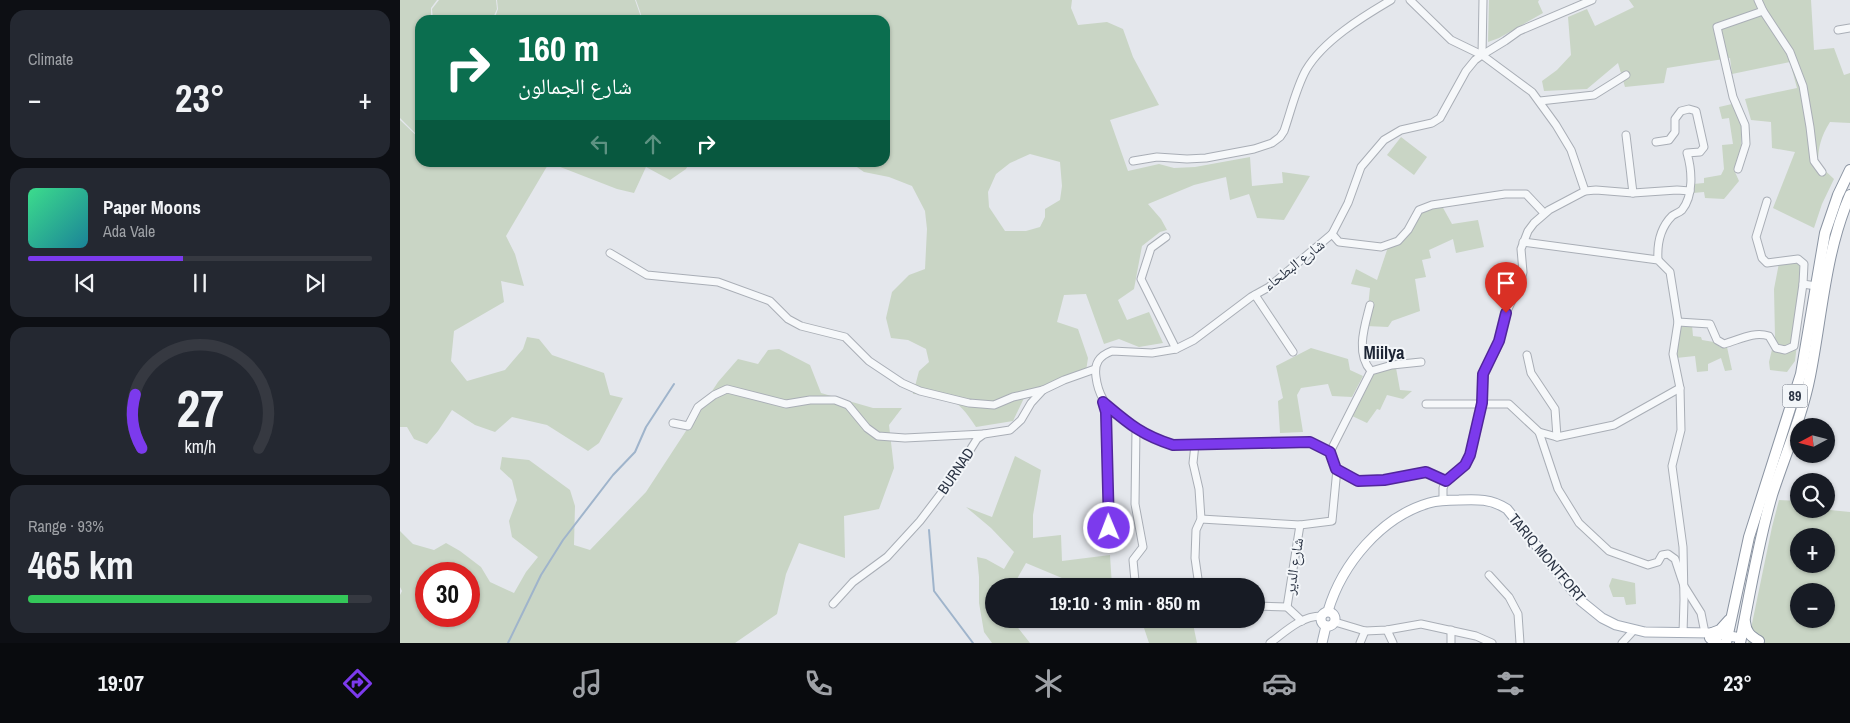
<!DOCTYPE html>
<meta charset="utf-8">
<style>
body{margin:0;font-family:"Archivo Narrow","Noto Naskh Arabic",sans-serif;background:#242831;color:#f1f3f6;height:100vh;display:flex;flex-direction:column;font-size:19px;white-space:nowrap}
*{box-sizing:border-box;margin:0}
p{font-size:16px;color:#9ea1a6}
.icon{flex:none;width:28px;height:28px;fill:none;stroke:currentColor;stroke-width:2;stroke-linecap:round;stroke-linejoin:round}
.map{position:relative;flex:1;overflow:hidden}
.sheet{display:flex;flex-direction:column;gap:10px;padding:10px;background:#0d0f14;width:400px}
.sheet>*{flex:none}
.top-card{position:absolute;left:15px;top:15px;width:475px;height:152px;border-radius:15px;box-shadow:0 1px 4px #0004;background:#0b6e4f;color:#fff;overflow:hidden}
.needle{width:32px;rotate:263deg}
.fabs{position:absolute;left:1390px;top:418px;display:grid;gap:10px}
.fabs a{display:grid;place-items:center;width:45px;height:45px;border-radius:50%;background:#171b24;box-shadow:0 1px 4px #0004;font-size:25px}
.speed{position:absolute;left:15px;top:562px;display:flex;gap:10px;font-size:25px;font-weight:700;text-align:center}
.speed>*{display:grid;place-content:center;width:65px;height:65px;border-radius:50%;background:#171b24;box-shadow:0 1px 4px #0004;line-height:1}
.speed .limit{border:8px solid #d22;background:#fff;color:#111}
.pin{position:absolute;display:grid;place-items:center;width:42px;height:42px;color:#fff;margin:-51px -21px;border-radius:50% 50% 50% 0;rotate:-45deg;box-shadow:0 0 5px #0007}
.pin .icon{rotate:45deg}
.me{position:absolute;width:55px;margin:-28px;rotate:359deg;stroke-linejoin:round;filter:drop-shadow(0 0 4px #0008)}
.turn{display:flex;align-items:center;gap:18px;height:105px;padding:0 20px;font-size:22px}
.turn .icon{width:65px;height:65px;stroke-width:2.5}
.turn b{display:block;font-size:35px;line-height:42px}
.lanes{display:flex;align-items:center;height:48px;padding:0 20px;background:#0003;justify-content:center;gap:25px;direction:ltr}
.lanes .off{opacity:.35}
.big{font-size:38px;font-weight:700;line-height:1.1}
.sheet .card{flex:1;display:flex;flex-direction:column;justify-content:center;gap:8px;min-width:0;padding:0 18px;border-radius:15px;background:#242831}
.sheet .dial{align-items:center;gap:0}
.dial svg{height:130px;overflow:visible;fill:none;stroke:#363941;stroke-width:7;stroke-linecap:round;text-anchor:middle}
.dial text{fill:#f1f3f6;stroke:none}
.song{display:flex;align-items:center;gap:15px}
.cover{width:60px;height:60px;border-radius:8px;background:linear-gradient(135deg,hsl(150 70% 55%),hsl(190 70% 35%))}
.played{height:5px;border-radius:2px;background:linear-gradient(90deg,#7c3aed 45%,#363941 45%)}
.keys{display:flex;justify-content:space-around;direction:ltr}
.heat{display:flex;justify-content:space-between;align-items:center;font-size:28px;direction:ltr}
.charge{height:8px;border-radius:4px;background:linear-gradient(90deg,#34c759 93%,#363941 0)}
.trip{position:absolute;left:585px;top:578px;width:280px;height:50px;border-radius:25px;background:#171b24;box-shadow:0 1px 4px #0004;font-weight:700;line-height:50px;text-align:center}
.dock{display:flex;height:80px;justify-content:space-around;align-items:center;background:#090b0e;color:#9ea1a6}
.dock .icon{width:35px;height:35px}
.dock .on{color:#7c3aed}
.dock b{font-size:22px;color:#f1f3f6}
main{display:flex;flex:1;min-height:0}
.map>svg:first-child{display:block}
</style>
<main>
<section class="sheet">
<div class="card"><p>Climate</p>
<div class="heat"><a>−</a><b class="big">23°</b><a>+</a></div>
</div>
<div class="card">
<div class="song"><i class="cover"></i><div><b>Paper Moons</b><p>Ada Vale</p></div></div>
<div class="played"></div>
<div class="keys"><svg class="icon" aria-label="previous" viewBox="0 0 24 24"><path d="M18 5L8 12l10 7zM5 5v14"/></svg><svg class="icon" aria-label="pause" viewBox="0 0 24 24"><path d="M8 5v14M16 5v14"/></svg><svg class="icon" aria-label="next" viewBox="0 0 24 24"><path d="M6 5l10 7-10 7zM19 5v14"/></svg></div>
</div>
<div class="card dial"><svg viewBox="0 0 100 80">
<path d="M14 69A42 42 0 1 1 86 69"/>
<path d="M14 69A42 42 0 0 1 10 36" stroke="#7c3aed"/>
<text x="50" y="56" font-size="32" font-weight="700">27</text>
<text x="50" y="72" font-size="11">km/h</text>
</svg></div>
<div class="card"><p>Range · 93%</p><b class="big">465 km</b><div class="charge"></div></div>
</section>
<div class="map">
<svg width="1450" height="643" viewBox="0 0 1450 643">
<rect width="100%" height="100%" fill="#e4e7ec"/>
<g fill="#c9d5c5" fill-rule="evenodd">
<polygon points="0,0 37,0 31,8 31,20 20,20 20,138 0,118"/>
<polygon points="39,0 96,0 97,9 92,20 33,20 32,9"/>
<polygon points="97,0 235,0 242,20 94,20 98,9"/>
<path d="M236 0H672L671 8 678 25 707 22 723 29 733 57 759 105 710 120 728 171 759 164 774 168 795 167 850 157 852 186 883 183 882 172 910 176 884 220 857 218 849 194 830 200 826 177 794 185 748 204 761 219 767 230 760 232 742 246 734 289 718 300 727 320 749 312 763 343 739 347 719 339 704 344 686 294 664 295 657 322 678 329 688 358 686 371 625 396 613 421 576 427C556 396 548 396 513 394L519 371 529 362 526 349 508 340 491 338 486 318 492 292 509 275 525 269 527 229 525 211 512 186 489 177 464 172 451 163 485 162V20H243ZM630 154 660 162 662 186 660 200 645 209V217L640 227 626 231H605L589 207 588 192 596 174 610 163Z"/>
<polygon points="1089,0 1139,0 1138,2 1143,13 1099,38 1088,42"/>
<path d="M1229 0H1411L1414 50 1434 48 1444 75 1450 73V123L1430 122C1421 136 1418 148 1418 164L1434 179 1422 204 1414 228 1373 208 1395 152 1372 148 1371 122 1351 120 1345 99 1397 88 1390 62 1332 74 1330 58 1267 68 1264 83 1225 87 1218 63 1187 89 1144 91 1142 81 1157 70 1171 55 1168 17 1187 9 1195 26 1234 7Z"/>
<polygon points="1332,104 1342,126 1341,146 1335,172 1339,181 1324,199 1305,198 1304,192 1293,193 1293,184 1304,183 1304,178 1321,175 1324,169 1322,145 1333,144 1329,118 1322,119 1319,107"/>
<polygon points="0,120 20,139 20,162 149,163 106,236 115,254 124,286 101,281 104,302 54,331 51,361 67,381 105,370 123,349 127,337 139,339 152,355 204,373 210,395 223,398 199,443 188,451 147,425 112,417 95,432 75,425 52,410 38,431 27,444 14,439 7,427 0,427"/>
<polygon points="1001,137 1027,157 1014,175 987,155"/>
<polygon points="150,163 289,163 286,169 270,180 246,167 234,193 217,189"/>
<polygon points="1042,206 1052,224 1078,220 1084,247 1056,253 1053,239 1029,250 1031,258 1022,260 1026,277 1015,279 1020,311 992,321 988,327 966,326 970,288 951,284 956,269 977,280 988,247 1006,236 1016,224 1021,213"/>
<polygon points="1407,262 1395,361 1387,372 1370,370 1369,362 1375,337 1374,289 1379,263"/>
<polygon points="1292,325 1293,336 1301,337 1302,340 1314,342 1320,347 1327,347 1332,370 1325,371 1321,358 1308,364 1308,371 1297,372 1295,356 1276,358 1278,327"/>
<polygon points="911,348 948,359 950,370 963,376 952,397 932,396 928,384 901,388 897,395 903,432 880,433 878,401 883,398 876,366"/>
<path d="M379 349 410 365 421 393 473 408H502L489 425 494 468 479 509 444 516 445 558 399 543 386 574 377 614 335 643H0V595L2 591 0 587V531L13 544 34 550 46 543 60 551 81 567 90 582 114 593 126 572 138 557 112 537 109 521 117 500 112 480 100 469 102 457 129 460 170 490 175 506 174 545 190 550 246 492 318 382 338 359 358 364 368 350ZM26 574H69V616H26Z"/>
<polygon points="996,368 1000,390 1012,391 1003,399 987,395 980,410 977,409 967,423 950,415 972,373 979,370"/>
<polygon points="615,456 641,470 633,515 633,538 661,535 662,561 710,555 712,586 681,586 626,563 613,586 594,586 594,619 611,619 630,643 592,643 584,632 579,603 579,577 577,557 586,559 604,569 614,552 591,528 566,507 592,517"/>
<path d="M1379 500 1399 501V509H1420L1450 512V643H1348L1372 527ZM1399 536H1426V564H1399ZM1399 591H1426V619H1399Z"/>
<polygon points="1212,578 1235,583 1236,604 1226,605 1224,597 1213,597 1209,586"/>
<polygon points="726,619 760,619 761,622 777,619 792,619 797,643 749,643 744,628"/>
</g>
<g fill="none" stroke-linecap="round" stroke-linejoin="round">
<g stroke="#9fb4cb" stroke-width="2">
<polyline points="529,530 534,591 573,643"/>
<polyline points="108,643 141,575 163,540 213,475 235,452 246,427 274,384"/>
</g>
<g stroke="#a9aeb6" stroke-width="9">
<g id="minor">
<polyline points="1010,0 1051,40 1082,55 1132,92 1156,125 1171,150 1185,191"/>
<polyline points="1358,0 1363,11 1390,52 1403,86 1410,127 1414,161 1422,172"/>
<polyline points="1438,30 1450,28"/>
<polyline points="1082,55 1083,0"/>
<polyline points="1140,101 1194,95 1226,75"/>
<polyline points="1226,135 1233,193"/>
<path d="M1256 142 1269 140 1275 132V119L1281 111 1289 109 1296 111 1304 147 1300 152 1287 153C1292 170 1294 195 1282 210 1279 213 1274 214 1272 216 1260 228 1257 244 1258 260"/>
<path d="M733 161 757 157 787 159 806 158 854 149 872 143 880 137 884 131C891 111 896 88 906 70 923 41 962 17 991 0"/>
<polyline points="1338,169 1346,144 1345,125 1333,97 1317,27 1363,11"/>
<polyline points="1367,201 1356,237 1362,258 1367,263 1398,259 1404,264 1403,284 1416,286"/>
<polyline points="932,234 939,242 981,247 998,241 1008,230 1019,210 1032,205 1105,194 1126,194 1144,213"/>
<polyline points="766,237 751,248 741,279 776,349"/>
<polyline points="1123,242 1258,260 1270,272 1278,322 1273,354 1280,388 1281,430 1272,466 1283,547 1284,600 1283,633"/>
<polyline points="210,253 247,275 318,282 370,301 388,319 401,326 445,337 469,361 502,383 520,391 569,403 594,405 613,397 643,390"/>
<polyline points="855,295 893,352"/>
<path d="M970 305C965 325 955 353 971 371"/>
<path d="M1278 322 1310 324 1317 340 1324 344C1339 340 1353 331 1369 336L1376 348 1385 350 1394 346 1403 284"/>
<polyline points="1127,355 1131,373 1155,409 1157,437"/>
<polyline points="703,401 706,412 710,547"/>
<polyline points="1026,404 1109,404 1139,432 1158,489 1179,523 1209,551 1248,565 1258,562 1262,555 1268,554 1275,559 1284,586 1301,613 1305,633"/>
<polyline points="273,423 288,426 298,407 314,395 327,389 386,404 410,400 435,400 448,405 467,428 478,436 505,438 584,434"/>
<polyline points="1139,432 1157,437 1214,425 1280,388"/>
<polyline points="795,444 793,463 799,489 801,519 796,530 795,558 799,586"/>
<polyline points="930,452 971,371 992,365 1021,362"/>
<path d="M1046 481 1026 472 984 480 958 481 937 469 930 452 911 442 773 445C749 438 736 429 716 413 712 409 705 405 703 399 699 392 697 385 696 377 694 363 699 356 712 351L752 353 776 349 794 340 851 297 869 287 932 234 948 203 961 167 984 140 1001 130 1032 123 1040 118 1066 71 1075 60 1082 55 1105 41 1119 31 1192 0"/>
<polyline points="1043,500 1043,488 1046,481 1065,465 1070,455 1082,403 1083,374 1096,350 1106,313 1121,282 1123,272 1121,249 1128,231 1134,223 1149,210 1185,191 1196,190 1233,193 1277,190 1290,191"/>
<polyline points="801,519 900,525 932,521 937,469"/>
<polyline points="1089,575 1109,597 1118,614 1120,643"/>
<polyline points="735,581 733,560 743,547 735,504 736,429"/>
<polyline points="433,604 453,582 487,557 520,521 552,479 577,439 584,434 610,430 621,420 631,403 643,390 664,380 695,369"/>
<polyline points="856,606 887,607 902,621"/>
<polyline points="887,607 900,525"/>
<polyline points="935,622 965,631 987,630 1021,624 1076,636 1092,643"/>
<polyline points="987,630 993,643"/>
<polyline points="1051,630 1051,643"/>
<path d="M870 643C885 632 901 616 921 616"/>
<polyline points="960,643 965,631"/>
<polyline points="1222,643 1234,630"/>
</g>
</g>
<g stroke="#a3abb7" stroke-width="11">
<g id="major">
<path d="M928 611C942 564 981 517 1029 503 1039 500 1049 500 1059 500 1077 499 1092 499 1107 509L1181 601 1202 618 1216 625 1245 632 1312 633 1341 638"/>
<circle cx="928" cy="619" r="7"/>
<polyline points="922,643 926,626"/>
</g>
</g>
<g stroke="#8b94a2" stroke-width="12">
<g id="highway">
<path d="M1345 622C1346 632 1350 636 1359 641"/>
<polyline points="1312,633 1320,630 1329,620"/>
<polyline points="1310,638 1318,643"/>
<polyline points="1326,643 1349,537 1401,374 1425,233 1438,195 1450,170"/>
<path d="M1340 643C1350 593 1358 543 1372 495 1385 455 1402 417 1410 376 1422 316 1425 252 1450 195"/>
</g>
</g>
<use href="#minor" stroke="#f6f8fa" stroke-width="7"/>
<use href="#major" stroke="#fff" stroke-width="9"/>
<use href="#highway" stroke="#fff" stroke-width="10"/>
</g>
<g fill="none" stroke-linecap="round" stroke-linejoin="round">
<g stroke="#51269a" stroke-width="12">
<path id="route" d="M709 528 706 412 703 402C728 423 741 435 773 445L910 442 930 452 936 469 958 481 984 480 1026 472 1046 481 1065 465 1070 455 1082 403 1083 374 1099 341 1106 313"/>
</g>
<use href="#route" stroke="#7c3aed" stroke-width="9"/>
</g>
<g text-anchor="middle" stroke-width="4" stroke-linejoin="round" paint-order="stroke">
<rect fill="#f3f6f9" stroke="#676e7a" stroke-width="1" x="1382.5" y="384.5" width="25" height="23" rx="4"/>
<g font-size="14" font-weight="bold" fill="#2b3444">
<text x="1395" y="401">89</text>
</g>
<g font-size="15" fill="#2b3444" stroke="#f3f6f9">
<text transform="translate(894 265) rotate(-38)" y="5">شارع البطحاء</text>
<text transform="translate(556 471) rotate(-56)" y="5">BURNAD</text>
<text transform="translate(1147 558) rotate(50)" y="5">TARIQ MONTFORT</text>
<text transform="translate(894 566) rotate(-81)" y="5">شارع الدير</text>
</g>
<g font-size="18" font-weight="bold" fill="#1d2535" stroke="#f3f6f9">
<text x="984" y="359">Miilya</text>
</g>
</g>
</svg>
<div class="fabs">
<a><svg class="needle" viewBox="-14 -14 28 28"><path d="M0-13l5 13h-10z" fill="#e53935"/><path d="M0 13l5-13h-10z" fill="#9ea1a6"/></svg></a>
<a><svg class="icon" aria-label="search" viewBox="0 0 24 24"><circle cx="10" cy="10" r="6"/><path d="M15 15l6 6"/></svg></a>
<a>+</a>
<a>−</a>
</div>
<div class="speed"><div class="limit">30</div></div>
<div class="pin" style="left:1106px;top:313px;background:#d93025"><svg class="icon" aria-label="arrive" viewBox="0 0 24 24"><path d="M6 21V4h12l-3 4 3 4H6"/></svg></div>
<svg class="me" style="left:709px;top:528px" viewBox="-20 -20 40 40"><circle r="17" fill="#7c3aed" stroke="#fff" stroke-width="3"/><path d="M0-11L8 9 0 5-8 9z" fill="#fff"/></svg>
<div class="trip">19:10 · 3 min · 850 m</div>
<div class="top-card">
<div class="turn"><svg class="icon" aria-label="right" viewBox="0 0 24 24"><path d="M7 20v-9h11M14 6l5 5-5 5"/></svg><div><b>160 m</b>شارع الجمالون</div></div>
<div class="lanes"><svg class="icon off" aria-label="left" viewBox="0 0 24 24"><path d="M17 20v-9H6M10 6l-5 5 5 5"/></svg><svg class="icon off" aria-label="ahead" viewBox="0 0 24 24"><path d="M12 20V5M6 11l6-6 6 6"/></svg><svg class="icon" aria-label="right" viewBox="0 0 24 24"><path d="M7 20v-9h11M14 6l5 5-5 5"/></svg></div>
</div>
</div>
</main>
<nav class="dock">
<b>19:07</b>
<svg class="icon on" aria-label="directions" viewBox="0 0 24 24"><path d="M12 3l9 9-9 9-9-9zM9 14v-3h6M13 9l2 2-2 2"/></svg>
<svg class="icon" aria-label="music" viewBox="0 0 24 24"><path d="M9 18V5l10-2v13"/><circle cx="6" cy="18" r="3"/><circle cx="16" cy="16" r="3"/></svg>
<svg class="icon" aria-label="phone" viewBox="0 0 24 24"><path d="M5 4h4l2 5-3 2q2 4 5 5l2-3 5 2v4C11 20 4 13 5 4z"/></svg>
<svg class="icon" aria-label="climate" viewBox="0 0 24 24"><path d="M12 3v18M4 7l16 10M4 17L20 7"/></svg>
<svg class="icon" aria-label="car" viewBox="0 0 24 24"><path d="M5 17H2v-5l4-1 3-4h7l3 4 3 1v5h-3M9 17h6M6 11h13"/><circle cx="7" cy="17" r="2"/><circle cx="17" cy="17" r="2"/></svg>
<svg class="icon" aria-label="filters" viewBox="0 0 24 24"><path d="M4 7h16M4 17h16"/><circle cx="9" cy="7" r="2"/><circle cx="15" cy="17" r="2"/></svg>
<b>23°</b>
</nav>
